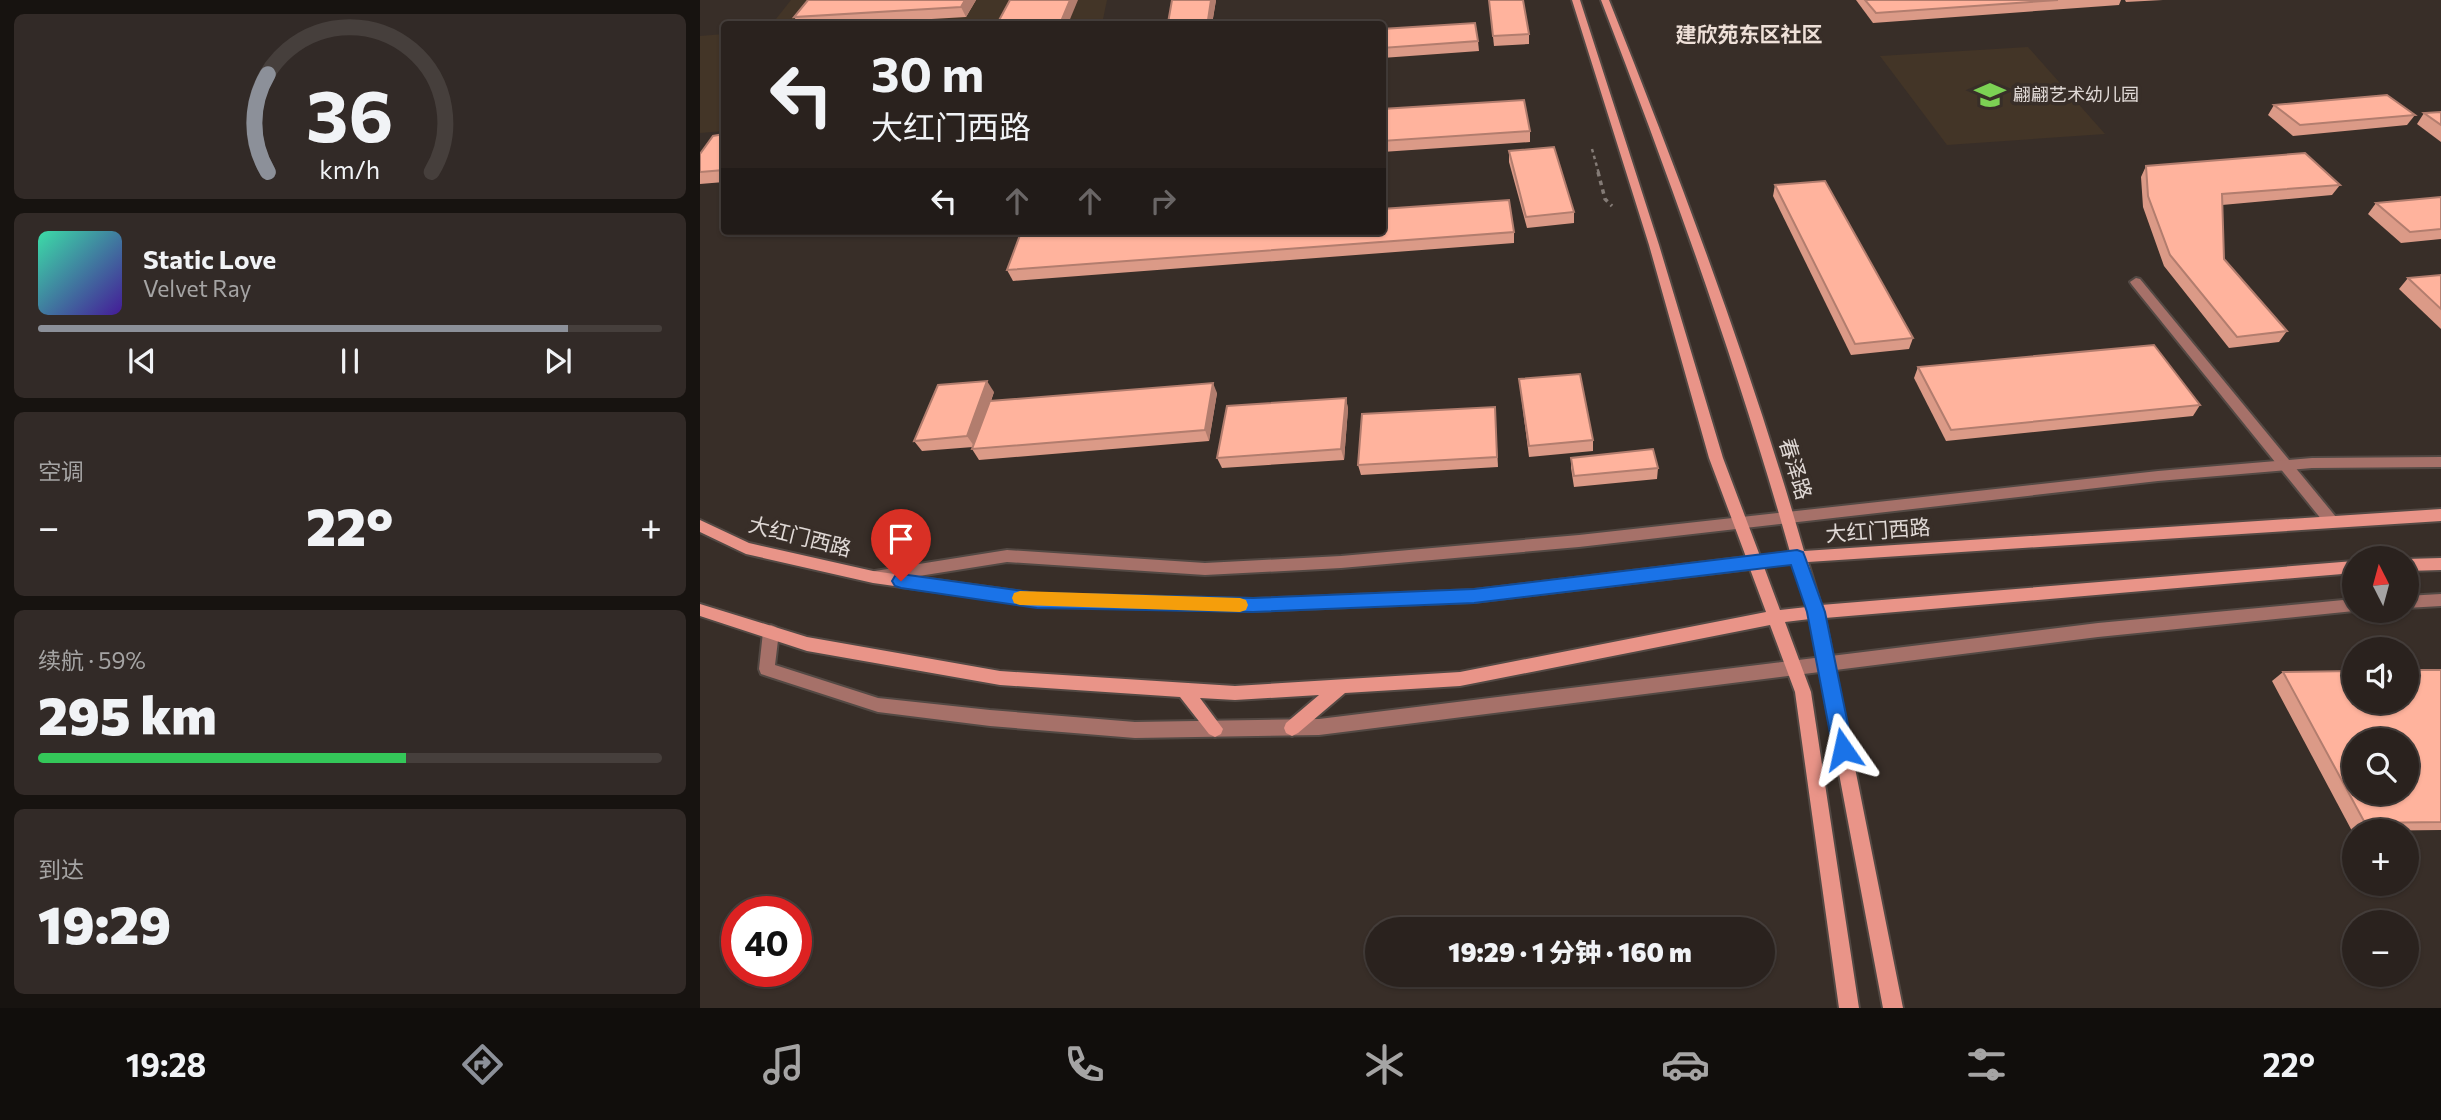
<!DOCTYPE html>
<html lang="zh">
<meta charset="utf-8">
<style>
body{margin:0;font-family:Commissioner,"Noto Sans SC",sans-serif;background:#322a27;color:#f1f3f6;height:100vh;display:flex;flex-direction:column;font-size:26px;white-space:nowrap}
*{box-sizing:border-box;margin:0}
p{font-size:23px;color:#a5a4a4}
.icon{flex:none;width:38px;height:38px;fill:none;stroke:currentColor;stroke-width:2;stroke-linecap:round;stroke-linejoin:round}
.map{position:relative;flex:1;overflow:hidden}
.sheet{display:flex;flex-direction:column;gap:14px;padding:14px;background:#171310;width:700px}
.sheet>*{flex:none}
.hud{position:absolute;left:21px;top:21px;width:665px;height:214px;border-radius:7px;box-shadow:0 2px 5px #0004,0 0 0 2px #463f3c;background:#2a221e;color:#f1f3f6;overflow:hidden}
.needle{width:46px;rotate:354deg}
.buttons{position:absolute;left:1642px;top:546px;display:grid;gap:14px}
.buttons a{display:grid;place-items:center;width:77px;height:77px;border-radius:50%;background:#2a221e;box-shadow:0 2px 5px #0004,0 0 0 2px #463f3c;font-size:35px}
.speed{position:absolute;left:21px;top:896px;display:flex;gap:14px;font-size:35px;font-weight:700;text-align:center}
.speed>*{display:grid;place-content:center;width:91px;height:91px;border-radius:50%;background:#2a221e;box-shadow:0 2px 5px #0004,0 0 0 2px #463f3c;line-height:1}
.speed .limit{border:10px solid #d22;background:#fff;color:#111}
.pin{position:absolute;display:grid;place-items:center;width:60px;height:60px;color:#fff;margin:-72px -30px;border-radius:50% 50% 50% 0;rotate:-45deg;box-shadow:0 0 7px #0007}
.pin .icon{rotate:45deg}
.me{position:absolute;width:77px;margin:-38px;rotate:349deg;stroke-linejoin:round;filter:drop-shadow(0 0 5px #0008)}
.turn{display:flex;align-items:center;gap:24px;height:147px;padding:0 35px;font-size:32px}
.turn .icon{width:91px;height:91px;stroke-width:2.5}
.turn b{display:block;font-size:49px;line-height:60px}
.lanes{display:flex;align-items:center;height:66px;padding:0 35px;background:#0003;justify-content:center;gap:35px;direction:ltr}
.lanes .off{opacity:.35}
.big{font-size:52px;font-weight:800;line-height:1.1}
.sheet .card{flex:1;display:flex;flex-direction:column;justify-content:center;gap:10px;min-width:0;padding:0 24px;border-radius:10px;background:#322a27}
.sheet .dial{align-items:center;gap:0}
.dial svg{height:182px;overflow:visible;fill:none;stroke:#463f3c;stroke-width:7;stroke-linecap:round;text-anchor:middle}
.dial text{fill:#f1f3f6;stroke:none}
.song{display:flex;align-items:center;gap:21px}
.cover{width:84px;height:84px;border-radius:10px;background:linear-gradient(135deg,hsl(160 70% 55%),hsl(260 70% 35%))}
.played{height:7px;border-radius:4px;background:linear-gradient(90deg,#8c9099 85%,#463f3c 85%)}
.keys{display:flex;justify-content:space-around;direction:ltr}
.heat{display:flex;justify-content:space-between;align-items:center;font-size:38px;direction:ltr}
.charge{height:10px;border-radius:5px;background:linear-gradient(90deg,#34c759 59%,#463f3c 0)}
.trip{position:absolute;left:665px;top:917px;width:410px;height:70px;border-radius:35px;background:#2a221e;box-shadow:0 2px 5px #0004,0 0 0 2px #463f3c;font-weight:800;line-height:70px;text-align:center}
.menu{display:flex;height:112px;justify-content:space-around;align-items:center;background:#110e0c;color:#a5a4a4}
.menu .icon{width:49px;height:49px}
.menu .active{color:#8c9099}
.menu b{font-size:32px;color:#f1f3f6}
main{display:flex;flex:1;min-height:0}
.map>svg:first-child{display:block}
</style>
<main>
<section class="sheet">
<div class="card dial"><svg viewBox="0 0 100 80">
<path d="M14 69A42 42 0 1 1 86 69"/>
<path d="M14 69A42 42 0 0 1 14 26" stroke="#8c9099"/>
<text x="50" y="56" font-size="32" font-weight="700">36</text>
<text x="50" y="72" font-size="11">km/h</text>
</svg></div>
<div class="card">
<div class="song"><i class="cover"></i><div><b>Static Love</b><p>Velvet Ray</p></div></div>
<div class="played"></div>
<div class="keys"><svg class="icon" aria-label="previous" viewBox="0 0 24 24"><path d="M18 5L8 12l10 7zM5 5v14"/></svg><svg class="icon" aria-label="pause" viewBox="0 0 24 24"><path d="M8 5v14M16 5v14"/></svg><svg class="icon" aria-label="next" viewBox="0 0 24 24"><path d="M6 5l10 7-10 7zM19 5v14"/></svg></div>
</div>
<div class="card"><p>空调</p>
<div class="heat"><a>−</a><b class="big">22°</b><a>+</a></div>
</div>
<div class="card"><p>续航 · 59%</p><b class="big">295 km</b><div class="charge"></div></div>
<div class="card"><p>到达</p><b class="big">19:29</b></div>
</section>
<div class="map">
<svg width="1741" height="1008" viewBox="0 0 1741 1008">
<rect width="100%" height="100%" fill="#382e28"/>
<g fill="#433527">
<polygon points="91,0 407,0 402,24 72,24"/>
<polygon points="24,34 24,131 0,133 0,36"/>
<polygon points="1328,47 1405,134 1247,145 1180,56"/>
</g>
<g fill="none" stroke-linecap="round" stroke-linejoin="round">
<g stroke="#534944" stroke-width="4">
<polygon id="lane" points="1436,278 1440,279 1636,517 1638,521 1636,525 1626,525 1432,285 1430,282"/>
</g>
<g stroke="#534944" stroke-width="4">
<g id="street">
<polygon points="1741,457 1741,467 1612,468 1458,481 879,547 641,568 505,575 307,562 175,583 170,581 168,577 170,573 175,571 307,550 505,563 641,556 879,535 1458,471 1612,458"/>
<polygon points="1741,594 1741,606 1706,608 1706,596"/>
<polygon points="1654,599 1654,611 1656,611 1654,611 1398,637 619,735 435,738 290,726 178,712 67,676 61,674 59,669 63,632 66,627 71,625 76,627 79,632 75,665 178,698 290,710 435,722 619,719 1398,623"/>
</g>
</g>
<g stroke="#534944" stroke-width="4">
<g id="secondary">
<path d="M872 0H880L959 245 1023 458 1060 556 1090 552C1037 365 971 181 901 0H909C981 180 1050 364 1104 551L1741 509V521L1108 562 1121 605 1654 561V573L1125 618 1203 1008H1183L1110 619 1085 622 1111 692 1159 1008H1139L1095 692 1070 625 760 686 645 693 598 733 592 736 586 733 584 728 586 723 619 695 535 700 500 698 523 729 521 734 515 737 509 734 480 697 300 685 107 651 0 616V604L107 637 300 671 535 686 760 672 1066 612 1050 569 774 602 553 611 337 606 173 583 46 554 0 532V520L49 543 173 571 337 594 553 599 774 590 1046 557 1009 458 949 245ZM1093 563 1107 607 1080 610 1064 567Z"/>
<polygon points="1741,558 1741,570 1706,571 1706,559"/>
</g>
</g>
<polyline stroke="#847b76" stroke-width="2.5" stroke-dasharray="3.5 3.5" stroke-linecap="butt" points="892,149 899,174"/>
<polyline stroke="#847b76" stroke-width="3.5" stroke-dasharray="4.5 4.5" stroke-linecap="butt" points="898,172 905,199 912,206"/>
<use href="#lane" fill="#a67169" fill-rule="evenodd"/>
<use href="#street" fill="#a67169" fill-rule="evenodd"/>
<use href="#secondary" fill="#e99488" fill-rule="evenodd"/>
</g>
<g fill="#db9a87">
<polygon points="108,0 276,0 266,17 146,24 99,24 94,17"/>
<polygon points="516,0 512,24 468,24 468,23"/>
<polygon points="789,0 829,34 829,44 794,46"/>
<polygon points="1156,0 1421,0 1419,5 1173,23"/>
<polygon points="1425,0 1463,0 1426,2"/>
<polygon points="682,29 778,41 779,51 682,58"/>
<polygon points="1574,105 1715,115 1707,125 1593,136 1568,115"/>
<polygon points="682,109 830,131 830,142 682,152"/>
<polygon points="1741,112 1741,142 1717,124 1724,113"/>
<polygon points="24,134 24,182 0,184 0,154"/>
<polygon points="809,151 874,212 874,223 827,228 809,162"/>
<polygon points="1446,166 1640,185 1632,195 1522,205 1524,259 1587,331 1579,342 1529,348 1464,266 1443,207 1441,177"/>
<polygon points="1075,185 1213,338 1209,349 1151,355 1073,196"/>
<polygon points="1741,197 1741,239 1701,243 1668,214 1676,203"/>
<polygon points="814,232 814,243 313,281 307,270"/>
<polygon points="1741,275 1741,329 1699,289 1708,278"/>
<polygon points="1218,367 1500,405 1493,416 1246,441 1214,378"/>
<polygon points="819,379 893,440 893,451 829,457"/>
<polygon points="294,392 291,401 517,393 509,441 279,460 272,449 273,447 222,451 214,441"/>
<polygon points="646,398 648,409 644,460 522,468 517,458"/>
<polygon points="795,407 798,467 661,475 658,465"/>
<polygon points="871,458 958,468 957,479 874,487 871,468"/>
<polygon points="1741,670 1741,830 1652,831 1572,681 1583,672"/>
</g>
<g fill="#b27d6e">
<polygon points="265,0 276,0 266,17 261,7"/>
<polygon points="370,0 378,0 368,24 360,24"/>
<polygon points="511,0 516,0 512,24 510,24 508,20"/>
<polygon points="287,381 294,392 274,446 267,436"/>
<polygon points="513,383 517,393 509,441 505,430"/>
<polygon points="646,398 648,409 644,460 641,449"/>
</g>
<g fill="#ffb39d" stroke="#b27d6e" stroke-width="2" fill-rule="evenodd">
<polygon points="108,0 265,0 261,7 94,17"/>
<polygon points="310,0 370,0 360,24 297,24"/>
<polygon points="472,0 511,0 508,20 468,23"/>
<polygon points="789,0 823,0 829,34 793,36"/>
<polygon points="1165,0 1358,0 1176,13"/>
<polygon points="775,23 778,41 682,48 682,29"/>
<polygon points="1687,95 1715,115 1600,125 1574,105"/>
<polygon points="824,100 830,131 682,141 682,109"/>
<polygon points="1741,112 1741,125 1724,113"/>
<polygon points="24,134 24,170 0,172 0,154 13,136"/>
<polygon points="854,147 874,212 826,217 809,151"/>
<polygon points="1605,153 1640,185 1522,194 1524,259 1587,331 1537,337 1470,255 1448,196 1446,166"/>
<polygon points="1125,181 1213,338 1155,344 1075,185"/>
<polygon points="1741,197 1741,229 1710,232 1676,203"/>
<polygon points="809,200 814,232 307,270 320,235 376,231 682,231 682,209"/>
<polygon points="1741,275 1741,309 1708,278"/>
<polygon points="1454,345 1500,405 1251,430 1218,367"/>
<polygon points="880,374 893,440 829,446 819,379"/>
<polygon points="287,381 267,436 214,441 238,385"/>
<polygon points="513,383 505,430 272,449 290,401"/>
<polygon points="646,398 641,449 517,458 527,406"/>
<polygon points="795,407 797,457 658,465 662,414"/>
<polygon points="953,449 958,468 874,476 871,458"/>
<path d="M1706 670H1741V822L1665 823 1583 672 1654 671V702H1706ZM1654 740H1706V793H1654Z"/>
</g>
<polygon fill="#1a73e8" stroke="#114b97" stroke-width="2" points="1097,550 1103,552 1105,557 1125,612 1153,749 1150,755 1143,758 1136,755 1133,749 1107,612 1091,565 774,603 553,612 337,608 201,588 195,586 192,581 195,576 201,574 337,593 553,598 774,589"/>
<polygon fill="#f59e0b" points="320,591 540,598 546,600 548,605 546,610 540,612 320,605 314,603 312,598 314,593"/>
<defs>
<g id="school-bare" transform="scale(2.415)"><path d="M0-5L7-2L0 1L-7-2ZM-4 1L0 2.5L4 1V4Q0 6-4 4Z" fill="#7cd154" stroke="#382e28" stroke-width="2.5" paint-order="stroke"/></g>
</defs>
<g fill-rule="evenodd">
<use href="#school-bare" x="1290" y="95"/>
</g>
<g text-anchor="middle" stroke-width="7" stroke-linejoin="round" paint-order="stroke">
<g font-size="18" fill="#e0d9d6" stroke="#382e28" text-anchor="start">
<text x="1313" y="101">翩翩艺术幼儿园</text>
</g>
<g font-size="21" font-weight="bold" fill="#eee0d8" stroke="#382e28">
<text x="1049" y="42">建欣苑东区社区</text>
</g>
<g font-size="21" fill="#e0d9d6" stroke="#382e28">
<text transform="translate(1095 469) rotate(73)" y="7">春泽路</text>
<text transform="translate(1178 531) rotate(-4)" y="7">大红门西路</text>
<text transform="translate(100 537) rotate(14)" y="7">大红门西路</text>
</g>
</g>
</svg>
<div class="buttons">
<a><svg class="needle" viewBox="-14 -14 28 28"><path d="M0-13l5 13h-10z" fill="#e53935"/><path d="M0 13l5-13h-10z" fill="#a5a4a4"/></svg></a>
<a><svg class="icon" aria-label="sound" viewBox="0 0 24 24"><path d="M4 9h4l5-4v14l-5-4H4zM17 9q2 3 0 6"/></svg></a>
<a><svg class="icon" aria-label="search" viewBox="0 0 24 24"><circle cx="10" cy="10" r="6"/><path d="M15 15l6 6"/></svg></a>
<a>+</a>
<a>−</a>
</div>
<div class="speed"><div class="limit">40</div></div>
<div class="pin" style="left:201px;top:581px;background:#d93025"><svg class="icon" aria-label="arrive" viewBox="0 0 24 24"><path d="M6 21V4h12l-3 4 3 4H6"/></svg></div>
<svg class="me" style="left:1143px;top:749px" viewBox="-20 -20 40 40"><path d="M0-17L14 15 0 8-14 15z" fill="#1a73e8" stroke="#fff" stroke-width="4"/></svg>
<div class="trip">19:29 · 1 分钟 · 160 m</div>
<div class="hud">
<div class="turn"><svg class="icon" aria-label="left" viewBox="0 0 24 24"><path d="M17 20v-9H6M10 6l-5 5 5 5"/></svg><div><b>30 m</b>大红门西路</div></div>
<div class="lanes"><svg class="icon" aria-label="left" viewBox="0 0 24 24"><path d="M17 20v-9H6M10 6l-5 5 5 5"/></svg><svg class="icon off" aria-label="ahead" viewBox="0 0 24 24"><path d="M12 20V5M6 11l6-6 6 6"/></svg><svg class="icon off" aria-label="ahead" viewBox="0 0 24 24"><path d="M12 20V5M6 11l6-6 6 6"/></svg><svg class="icon off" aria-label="right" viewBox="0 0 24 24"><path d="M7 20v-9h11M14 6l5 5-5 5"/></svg></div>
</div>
</div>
</main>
<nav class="menu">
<b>19:28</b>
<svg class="icon active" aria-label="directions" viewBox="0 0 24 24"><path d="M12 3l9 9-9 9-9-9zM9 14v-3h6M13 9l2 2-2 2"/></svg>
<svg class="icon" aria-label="music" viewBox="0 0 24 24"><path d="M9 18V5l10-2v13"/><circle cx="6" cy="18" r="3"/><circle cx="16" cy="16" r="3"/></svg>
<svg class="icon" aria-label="phone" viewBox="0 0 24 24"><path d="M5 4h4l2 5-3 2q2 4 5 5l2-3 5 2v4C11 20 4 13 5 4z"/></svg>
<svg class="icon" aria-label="climate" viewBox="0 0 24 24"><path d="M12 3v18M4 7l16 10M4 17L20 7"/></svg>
<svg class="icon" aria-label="car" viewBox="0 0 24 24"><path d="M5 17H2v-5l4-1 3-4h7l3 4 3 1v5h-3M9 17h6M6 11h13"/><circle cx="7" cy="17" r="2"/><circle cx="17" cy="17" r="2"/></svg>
<svg class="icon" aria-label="filters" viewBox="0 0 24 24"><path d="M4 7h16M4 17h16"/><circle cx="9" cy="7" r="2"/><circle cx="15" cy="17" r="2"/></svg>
<b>22°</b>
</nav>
